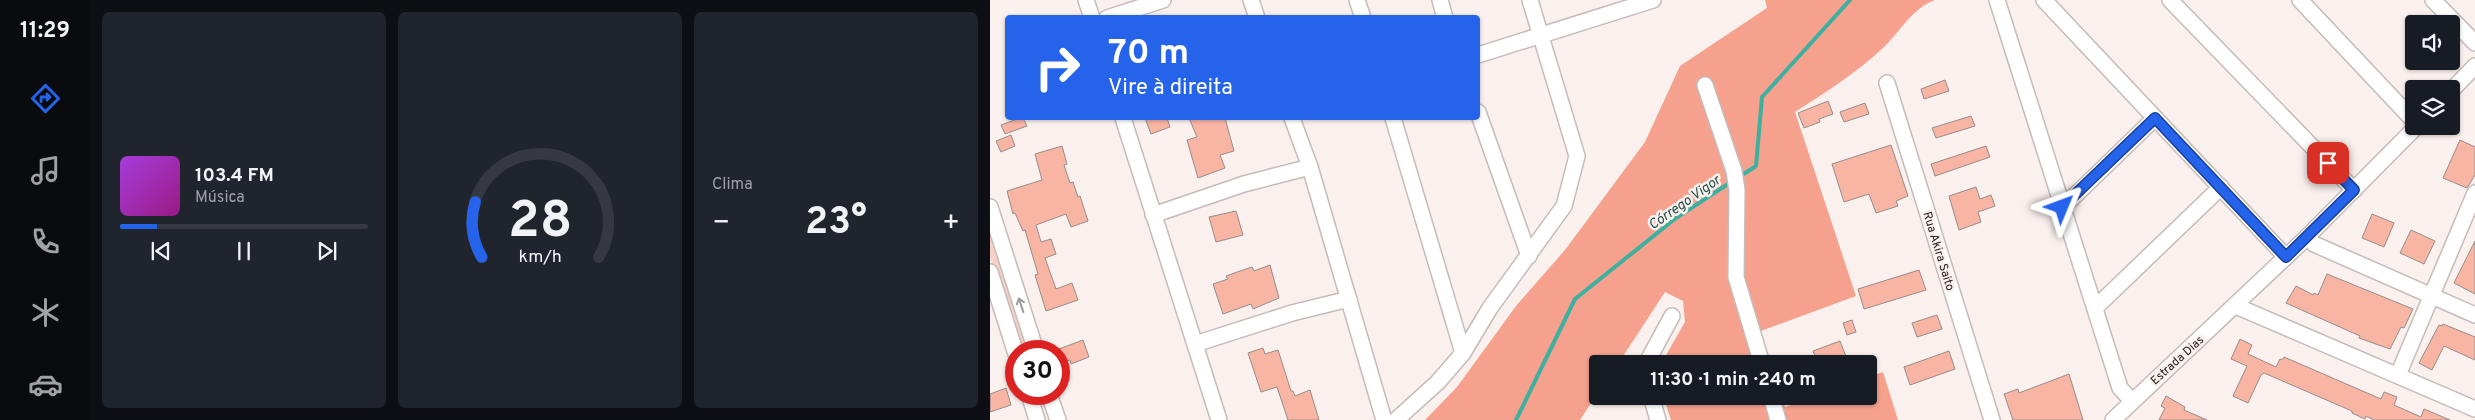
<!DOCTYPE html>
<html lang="pt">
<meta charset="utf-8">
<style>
body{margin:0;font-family:Overpass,sans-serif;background:#20242c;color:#f1f3f6;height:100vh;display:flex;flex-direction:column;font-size:19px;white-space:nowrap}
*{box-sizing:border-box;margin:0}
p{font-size:16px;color:#9ea1a6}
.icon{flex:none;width:28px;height:28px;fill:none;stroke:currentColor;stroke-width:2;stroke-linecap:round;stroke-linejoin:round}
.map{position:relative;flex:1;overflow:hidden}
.side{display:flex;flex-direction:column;gap:12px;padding:12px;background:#0d0f14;width:900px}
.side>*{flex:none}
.top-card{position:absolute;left:15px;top:15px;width:475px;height:105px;border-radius:5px;box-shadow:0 1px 4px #0004;background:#2563eb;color:#fff;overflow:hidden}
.tools{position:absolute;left:1415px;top:15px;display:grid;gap:10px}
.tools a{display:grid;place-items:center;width:55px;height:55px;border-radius:5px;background:#171b24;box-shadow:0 1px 4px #0004;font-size:25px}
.speed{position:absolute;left:15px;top:340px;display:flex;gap:10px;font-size:25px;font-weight:700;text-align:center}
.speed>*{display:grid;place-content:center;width:65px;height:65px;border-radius:50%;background:#171b24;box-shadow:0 1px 4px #0004;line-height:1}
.speed .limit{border:8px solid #d22;background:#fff;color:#111}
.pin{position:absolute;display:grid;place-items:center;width:42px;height:42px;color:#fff;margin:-21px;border-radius:10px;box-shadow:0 2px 8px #0006}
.me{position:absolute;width:55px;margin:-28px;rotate:46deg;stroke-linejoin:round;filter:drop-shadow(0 0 4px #0008)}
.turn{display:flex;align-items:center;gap:18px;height:105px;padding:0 20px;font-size:22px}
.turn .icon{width:65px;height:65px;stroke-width:2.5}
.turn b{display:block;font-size:35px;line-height:42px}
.big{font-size:38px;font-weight:700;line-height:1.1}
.side .tile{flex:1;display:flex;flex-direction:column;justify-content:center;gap:8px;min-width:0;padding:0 18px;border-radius:8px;background:#20242c}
.side .dial{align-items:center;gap:0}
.dial svg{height:130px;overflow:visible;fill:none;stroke:#363941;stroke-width:7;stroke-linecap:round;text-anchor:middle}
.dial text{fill:#f1f3f6;stroke:none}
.song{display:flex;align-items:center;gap:15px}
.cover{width:60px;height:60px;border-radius:8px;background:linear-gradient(135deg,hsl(280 70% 55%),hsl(310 70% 35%))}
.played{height:5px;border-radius:2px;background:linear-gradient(90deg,#2563eb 15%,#363941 15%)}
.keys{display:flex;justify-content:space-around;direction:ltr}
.heat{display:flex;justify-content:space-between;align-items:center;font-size:28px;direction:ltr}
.side .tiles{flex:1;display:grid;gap:12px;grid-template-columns:repeat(3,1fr)}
.trip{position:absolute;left:599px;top:355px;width:288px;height:50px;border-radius:5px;background:#171b24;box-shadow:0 1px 4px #0004;font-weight:700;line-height:50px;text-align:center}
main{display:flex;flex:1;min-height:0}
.dock{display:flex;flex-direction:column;width:90px;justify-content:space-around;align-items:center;background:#090b0e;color:#9ea1a6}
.dock .icon{width:35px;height:35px}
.dock .active{color:#2563eb}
.dock b{font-size:22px;color:#f1f3f6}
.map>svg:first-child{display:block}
</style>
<main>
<nav class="dock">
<b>11:29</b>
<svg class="icon active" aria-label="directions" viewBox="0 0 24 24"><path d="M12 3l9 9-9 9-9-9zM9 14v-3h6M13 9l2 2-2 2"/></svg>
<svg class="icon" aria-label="music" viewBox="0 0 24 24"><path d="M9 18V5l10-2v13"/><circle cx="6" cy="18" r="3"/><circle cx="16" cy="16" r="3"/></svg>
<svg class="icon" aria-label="phone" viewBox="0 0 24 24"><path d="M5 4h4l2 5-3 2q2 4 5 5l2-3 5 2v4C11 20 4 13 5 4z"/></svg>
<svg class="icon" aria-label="climate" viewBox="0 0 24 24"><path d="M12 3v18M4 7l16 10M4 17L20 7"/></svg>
<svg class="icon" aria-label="car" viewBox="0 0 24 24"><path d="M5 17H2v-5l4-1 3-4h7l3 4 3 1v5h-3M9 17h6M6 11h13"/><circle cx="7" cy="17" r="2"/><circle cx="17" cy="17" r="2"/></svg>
</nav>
<section class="side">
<div class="tiles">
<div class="tile">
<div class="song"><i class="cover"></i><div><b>103.4 FM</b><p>Música</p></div></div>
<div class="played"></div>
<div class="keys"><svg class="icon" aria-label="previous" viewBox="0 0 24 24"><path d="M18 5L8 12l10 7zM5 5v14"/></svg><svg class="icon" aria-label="pause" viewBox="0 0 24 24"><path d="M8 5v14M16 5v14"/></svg><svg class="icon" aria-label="next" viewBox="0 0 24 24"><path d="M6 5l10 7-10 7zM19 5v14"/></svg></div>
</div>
<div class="tile dial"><svg viewBox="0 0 100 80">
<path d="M14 69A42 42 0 1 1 86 69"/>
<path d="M14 69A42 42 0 0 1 10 35" stroke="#2563eb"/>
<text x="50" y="56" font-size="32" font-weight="700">28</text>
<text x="50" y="72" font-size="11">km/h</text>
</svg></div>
<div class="tile"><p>Clima</p>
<div class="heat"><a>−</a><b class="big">23°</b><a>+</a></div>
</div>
</div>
</section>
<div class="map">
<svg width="1485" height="420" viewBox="0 0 1485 420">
<rect width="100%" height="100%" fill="#faf0ed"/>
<polygon fill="#f7d0c6" points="0,218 42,351 30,351 0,257"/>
<g fill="#f5a18d">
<path d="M775 0H945C923 8 911 30 895 46 868 72 836 92 805 112L866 296 768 332 779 364H671L695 322 693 301 675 292 628 364H608L607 394 590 420H435L467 387 526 306 575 250 655 142 690 66 777 8Z"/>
<polygon points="893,372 908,420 681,420 673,396 791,396 795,407 825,396 878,396 878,377"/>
</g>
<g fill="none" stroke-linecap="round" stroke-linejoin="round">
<g stroke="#3db0a0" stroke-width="4">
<polyline points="749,177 766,166 772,97 860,0"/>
<polyline points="526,420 585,299 686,218 741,182"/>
</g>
</g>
<g fill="#f9b5a4" stroke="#968c8a">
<polygon points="955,80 959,91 934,99 931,89"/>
<polygon points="838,101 843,114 829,119 830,122 814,128 808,113"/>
<polygon points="875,103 879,114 854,122 850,112"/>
<polygon points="981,116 985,126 946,138 942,128"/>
<polygon points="30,118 33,118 37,126 15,134 11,125"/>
<polygon points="155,118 177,118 180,127 161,134"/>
<polygon points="199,118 235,118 244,151 230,155 235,168 208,178 197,140 207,137"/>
<polygon points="21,135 25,146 11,152 6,141"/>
<polygon points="1470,140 1485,147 1485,175 1477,188 1453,178"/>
<polygon points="901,145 918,196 906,201 908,206 886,213 879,194 854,202 842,164"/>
<polygon points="72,146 77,164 74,165 80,183 83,182 88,197 90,196 98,221 81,227 76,214 46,225 51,242 61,239 66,254 55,258 66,289 82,283 88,300 56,311 45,275 48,274 35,230 33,231 25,213 23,214 17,191 52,180 45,154"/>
<polygon points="996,146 1000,157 945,176 941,164"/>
<polygon points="986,187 990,199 1001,195 1005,206 988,212 991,222 969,230 959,196"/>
<polygon points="246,211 253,235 226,242 219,217"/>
<polygon points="1382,214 1404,223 1394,247 1372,238"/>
<polygon points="1421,230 1445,241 1434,264 1410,253"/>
<polygon points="1485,241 1485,294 1464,283"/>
<polygon points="280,265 289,298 263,309 261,304 233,314 223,284 238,279 236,276 250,271 262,267 264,271"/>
<polygon points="929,270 936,290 874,309 868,289"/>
<polygon points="1337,274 1423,309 1414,328 1411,327 1400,349 1369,338 1370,336 1296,303 1306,286 1323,295 1324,293 1328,295"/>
<polygon points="947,315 952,329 927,337 922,323"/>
<polygon points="862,320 866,332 857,335 853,323"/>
<polygon points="1453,324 1485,337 1485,360 1454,346 1442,370 1429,363 1449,325 1452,326"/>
<polygon points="1250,339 1262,345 1258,354 1286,367 1290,359 1292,360 1294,357 1391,399 1394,392 1407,397 1404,405 1431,417 1434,409 1460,420 1384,420 1376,416 1375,419 1362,413 1362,411 1274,373 1271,375 1258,403 1243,396 1257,366 1241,359"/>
<polygon points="93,340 99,357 81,364 80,360 69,364 69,349"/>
<polygon points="850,341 859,364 828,364 823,351"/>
<polygon points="273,348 275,354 288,350 301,391 303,391 305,396 320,390 329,420 298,420 287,387 271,392 258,353"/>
<polygon points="959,351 965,369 920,385 914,367"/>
<polygon points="1079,374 1093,420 1023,420 1014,394 1028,389 1029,393"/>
<polygon points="16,388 21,405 0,412 0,394"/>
<polygon points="1176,396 1195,407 1194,410 1217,420 1169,420 1175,408 1171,406"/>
</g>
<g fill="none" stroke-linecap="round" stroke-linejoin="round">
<g stroke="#c5bbb9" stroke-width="18">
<g id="minor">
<polyline points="96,0 102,18"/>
<polyline points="261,0 267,18"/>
<polyline points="367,0 373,18"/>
<polyline points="450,0 455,18"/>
<polyline points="1007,0 1130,388 1142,401"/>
<polyline points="1054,0 1296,257"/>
<polyline points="1180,0 1364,190"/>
<polyline points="1310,0 1424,121"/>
<polyline points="1443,0 1485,43"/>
<polyline points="117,18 173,0"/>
<polyline points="488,55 663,0"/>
<polyline points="897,83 1002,420"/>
<polyline points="715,85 744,171 747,190 746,277 772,364"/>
<polyline points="1461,91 1485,66"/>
<polyline points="488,112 539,256"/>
<polyline points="133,118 229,420"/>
<polyline points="302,118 320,167 394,420"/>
<polyline points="403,118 473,353"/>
<polyline points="0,207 46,351"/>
<polyline points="1073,207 1165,118"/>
<polyline points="163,215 254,184 320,167"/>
<polyline points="1324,244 1485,315"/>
<polyline points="0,272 26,354"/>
<polyline points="1246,306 1485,409"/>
<polyline points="1105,308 1231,187"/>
<polyline points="205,344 302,313 359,299"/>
<polyline points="656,364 682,316"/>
<polyline points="1408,375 1485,193"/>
<polyline points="39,394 47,420"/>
<polyline points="59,394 68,420"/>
<polyline points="661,396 668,420"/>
<polyline points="781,396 788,420"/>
<polyline points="406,420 448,382 473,353 500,308 574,206 587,156 540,0"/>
<polyline points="1123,420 1315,239 1427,126"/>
</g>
</g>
<use href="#minor" stroke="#fff" stroke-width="15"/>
</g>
<defs><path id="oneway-shaft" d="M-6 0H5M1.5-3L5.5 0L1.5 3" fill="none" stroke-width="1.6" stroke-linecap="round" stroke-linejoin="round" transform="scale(1.25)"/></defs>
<use stroke="#9c9b9b" href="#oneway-shaft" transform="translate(31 305) rotate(-108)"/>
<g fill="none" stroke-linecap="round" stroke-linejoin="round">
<g stroke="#184099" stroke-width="12">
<polyline id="route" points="1072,207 1165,118 1296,257 1364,190 1338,163"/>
</g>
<use href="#route" stroke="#2563eb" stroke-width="9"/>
</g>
<g text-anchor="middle" stroke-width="5" stroke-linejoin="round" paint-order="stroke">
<g font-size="12" fill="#242120" stroke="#faf0ed">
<text transform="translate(949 251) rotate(73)" y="4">Rua Akira Saito</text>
<text transform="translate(1187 360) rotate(-42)" y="4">Estrada Dias</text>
</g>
<g font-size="14" font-style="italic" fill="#205049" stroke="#faf0ed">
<text transform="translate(694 202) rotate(-35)" y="5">Córrego Vigor</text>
</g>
</g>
</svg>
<div class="tools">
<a><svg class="icon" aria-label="sound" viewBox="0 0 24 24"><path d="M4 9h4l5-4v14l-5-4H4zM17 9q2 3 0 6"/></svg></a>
<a><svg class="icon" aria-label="layers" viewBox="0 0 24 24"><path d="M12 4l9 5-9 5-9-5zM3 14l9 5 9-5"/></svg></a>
</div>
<div class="speed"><div class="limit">30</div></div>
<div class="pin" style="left:1338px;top:163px;background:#d93025"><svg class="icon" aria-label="arrive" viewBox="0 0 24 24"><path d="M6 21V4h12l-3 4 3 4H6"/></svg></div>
<svg class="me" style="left:1072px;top:207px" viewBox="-20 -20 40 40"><path d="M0-17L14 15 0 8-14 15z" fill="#2563eb" stroke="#fff" stroke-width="4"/></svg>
<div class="trip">11:30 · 1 min · 240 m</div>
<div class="top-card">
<div class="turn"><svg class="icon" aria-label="right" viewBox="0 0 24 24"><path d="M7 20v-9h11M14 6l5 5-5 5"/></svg><div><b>70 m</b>Vire à direita</div></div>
</div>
</div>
</main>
